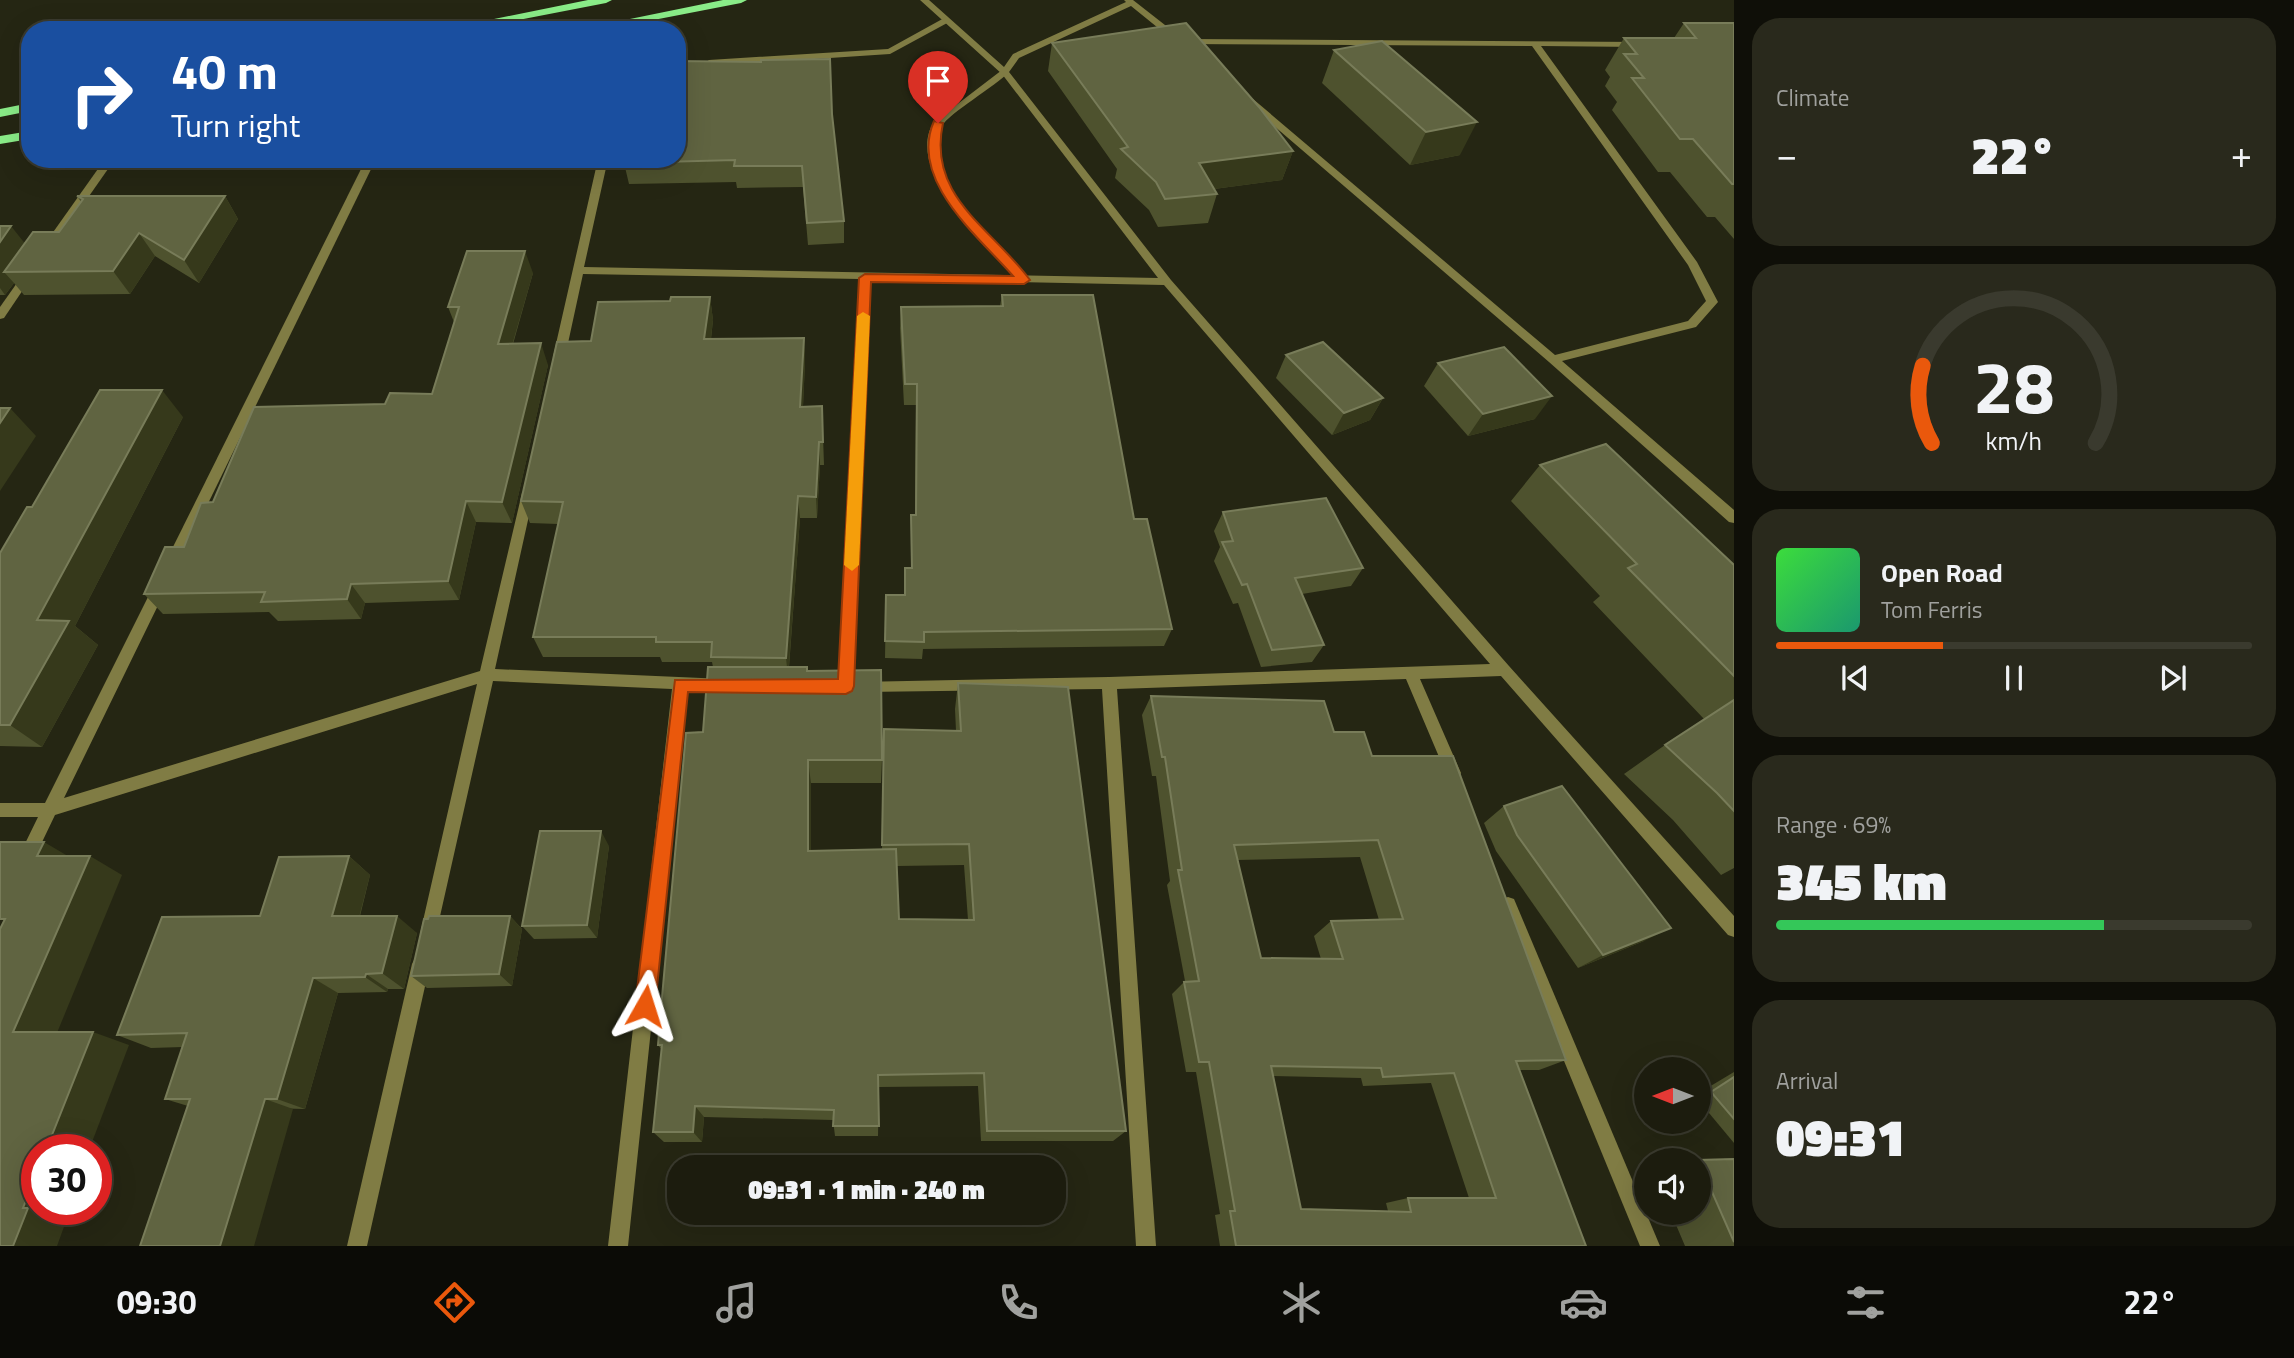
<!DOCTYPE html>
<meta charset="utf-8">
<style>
body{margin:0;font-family:"Titillium Web",sans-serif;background:#29291c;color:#f1f3f6;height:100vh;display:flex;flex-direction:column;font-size:26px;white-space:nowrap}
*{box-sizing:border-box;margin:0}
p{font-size:23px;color:#a0a19e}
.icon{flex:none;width:38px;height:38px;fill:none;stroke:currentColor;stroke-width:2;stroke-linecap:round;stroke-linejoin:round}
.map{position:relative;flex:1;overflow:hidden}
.drawer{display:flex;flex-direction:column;gap:18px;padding:18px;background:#0f0f08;width:560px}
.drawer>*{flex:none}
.guide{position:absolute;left:21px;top:21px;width:665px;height:147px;border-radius:28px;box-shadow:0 7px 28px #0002,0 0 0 2px #3a3a2e;background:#1a4fa0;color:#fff;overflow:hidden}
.needle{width:46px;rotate:270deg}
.buttons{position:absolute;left:1634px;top:1057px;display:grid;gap:14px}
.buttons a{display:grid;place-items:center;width:77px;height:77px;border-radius:50%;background:#1c1c0e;box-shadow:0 7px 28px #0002,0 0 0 2px #3a3a2e;font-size:35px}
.speed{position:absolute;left:21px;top:1134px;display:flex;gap:14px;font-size:35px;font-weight:700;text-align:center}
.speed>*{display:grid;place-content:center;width:91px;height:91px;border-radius:50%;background:#1c1c0e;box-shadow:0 7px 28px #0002,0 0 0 2px #3a3a2e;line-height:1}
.speed .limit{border:10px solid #d22;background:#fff;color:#111}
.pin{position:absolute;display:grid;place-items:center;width:60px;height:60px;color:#fff;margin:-72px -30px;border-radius:50% 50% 50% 0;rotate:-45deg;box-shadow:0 0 7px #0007}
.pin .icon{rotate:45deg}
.me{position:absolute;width:77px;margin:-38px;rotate:6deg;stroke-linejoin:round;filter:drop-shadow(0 0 5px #0008)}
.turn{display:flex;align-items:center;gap:24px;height:147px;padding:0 35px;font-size:32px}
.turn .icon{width:91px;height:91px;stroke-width:2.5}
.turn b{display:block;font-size:49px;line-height:60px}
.big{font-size:52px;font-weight:800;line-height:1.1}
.drawer .widget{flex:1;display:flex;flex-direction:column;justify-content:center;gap:10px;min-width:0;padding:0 24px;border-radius:28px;background:#29291c}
.drawer .dial{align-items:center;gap:0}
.dial svg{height:182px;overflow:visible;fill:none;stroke:#3a3a2e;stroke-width:7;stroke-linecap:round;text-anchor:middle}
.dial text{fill:#f1f3f6;stroke:none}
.song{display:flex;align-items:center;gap:21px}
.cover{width:84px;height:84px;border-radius:10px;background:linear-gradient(135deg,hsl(120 70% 55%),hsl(160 70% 35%))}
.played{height:7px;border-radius:4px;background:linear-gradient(90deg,#ea580c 35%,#3a3a2e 35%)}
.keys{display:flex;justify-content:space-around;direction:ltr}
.heat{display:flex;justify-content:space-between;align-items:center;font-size:38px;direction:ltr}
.charge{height:10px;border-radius:5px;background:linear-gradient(90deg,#34c759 69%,#3a3a2e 0)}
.trip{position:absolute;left:667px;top:1155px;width:399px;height:70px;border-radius:28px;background:#1c1c0e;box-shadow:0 7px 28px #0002,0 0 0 2px #3a3a2e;font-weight:800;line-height:70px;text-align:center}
.tabs{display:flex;height:112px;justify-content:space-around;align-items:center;background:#0b0b06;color:#a0a19e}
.tabs .icon{width:49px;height:49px}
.tabs .selected{color:#ea580c}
.tabs b{font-size:32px;color:#f1f3f6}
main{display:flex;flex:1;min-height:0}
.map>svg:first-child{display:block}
</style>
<main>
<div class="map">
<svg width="1734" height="1246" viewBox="0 0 1734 1246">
<rect width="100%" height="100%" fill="#252613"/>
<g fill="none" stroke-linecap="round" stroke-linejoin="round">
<g fill="#807c44" fill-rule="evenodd">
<polygon points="946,17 950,20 949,22 890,54 709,66 705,63 709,60 888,49"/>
<path d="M1002 70 1009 72C996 86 949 113 942 126 915 173 999 248 1028 278L1029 280 1024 283 1020 282C991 252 902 170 934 122 937 117 946 113 951 109 968 96 985 83 1002 70Z"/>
</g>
<g fill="#807c44" fill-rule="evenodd">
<polygon points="920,0 929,0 1004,67 1013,54 1126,2 1124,0 1133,0 1179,36 1179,40 1173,40 1131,6 1019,58 1009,72 1171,280 1509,666 1734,916 1734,937 1728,935 1501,676 1420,679 1461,773 1458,778 1453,780 1448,778 1406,679 1117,689 1156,1246 1136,1246 1102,689 863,692 858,690 856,686 858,682 1109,677 1490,664 1164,285 870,279 853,686 851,690 846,692 841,690 839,686 860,279 583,274 565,357 559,361 555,360 553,357 598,159 608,159 584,267 1158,278 1002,74"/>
<polygon points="1186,39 1642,42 1643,44 1639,47 1541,46 1697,262 1718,302 1696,327 1562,361 1734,510 1734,523 1729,522 1549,362 1245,101 1253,99 1555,355 1688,321 1706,301 1688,265 1532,46 1183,44 1183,40"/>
<polygon points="105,159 115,159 52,249 44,249 44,245"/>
<polygon points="366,159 376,159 179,563 172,568 167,567 165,563"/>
<polygon points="28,272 33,275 4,318 0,319 0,307 24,273"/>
<polygon points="528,488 534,493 495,669 724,679 729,681 731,685 729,689 724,691 687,690 628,1246 608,1246 672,689 493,681 436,934 434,940 428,942 422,940 420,934 477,684 55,815 32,863 26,866 20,863 18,858 38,817 0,817 0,803 45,803 155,583 165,583 167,587 64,798 480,671 522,493"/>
<polygon points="1508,897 1514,899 1660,1246 1640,1246 1500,905 1502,899"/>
<polygon points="421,955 427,958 430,964 367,1246 347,1246 412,964 415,958"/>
</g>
<g fill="#8aec88" fill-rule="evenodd">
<polygon points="588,0 612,0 606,3 466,30 440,30"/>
<polygon points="723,0 747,0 741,3 602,30 576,30"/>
<polygon points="30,103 30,111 0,117 0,109"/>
<polygon points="30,131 30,139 0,144 0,136"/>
</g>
</g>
<g fill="#4e522e" fill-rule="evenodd">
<polygon points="1684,23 1734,23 1734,239 1715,217 1707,217 1670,172 1658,172 1612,110 1617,102 1605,86 1610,77 1605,70 1624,38 1674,38"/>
<polygon points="1052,43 1293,151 1282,180 1214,189 1217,194 1208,223 1158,227 1149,210 1115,178 1117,169 1048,71"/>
<polygon points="1334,50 1460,155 1410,165 1322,83"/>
<polygon points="832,115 844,221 844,243 808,245 803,187 737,188 736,182 629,184 624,163"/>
<polygon points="77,196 225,196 238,219 199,283 155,256 130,294 24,295 14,283 5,295 0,295 0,226 25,243 59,232 81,202"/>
<polygon points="533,273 513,344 548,365 512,523 476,522 459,600 365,603 361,619 278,621 269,612 163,614 144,594 184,547 213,502 385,404 432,394 454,322 448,307"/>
<polygon points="1002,295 1134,519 1172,629 1164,646 923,649 922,659 885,658 886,595 904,595 905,568 911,568 911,515 915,515 916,405 904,405 900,328 901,307 1000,306"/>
<path d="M710 297 713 320 711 339 804 338 805 362 803 406H822L824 465H820L817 518H800L789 667 808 671 882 760 881 783H811V851L882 849 884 729 956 731 955 709 958 683 1126 1131 1113 1141H981L978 1086 879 1087 878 1136H835L833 1120 704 1117 702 1142H664L653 1132 662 1050 658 1045 713 667 712 662H662L660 657H543L533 637 558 524 530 523 521 501 591 341 670 301ZM964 865 968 920 899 919 897 866Z"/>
<polygon points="1286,355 1383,398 1370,420 1332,435 1276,378"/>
<polygon points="1438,363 1535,419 1468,436 1424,386"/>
<polygon points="183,417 75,626 98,645 42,747 0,746 0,553 32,507"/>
<polygon points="1540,465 1734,565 1734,868 1721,875 1673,820 1624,774 1665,745 1704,719 1593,602 1600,596 1511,501"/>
<polygon points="1223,512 1363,568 1351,586 1302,594 1324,645 1312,662 1261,667 1238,603 1233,604 1214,561 1220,547 1214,531"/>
<path d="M1151 696 1334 732 1372 756 1566 1060 1539 1070H1519L1586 1246H1220L1215 1215 1220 1214 1196 1072H1186L1172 994 1185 981 1167 885 1170 881 1156 776H1152L1142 715ZM1360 857 1379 920 1331 921 1314 936 1321 959 1261 958 1237 860ZM1273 1076 1361 1078 1363 1086 1431 1083 1469 1198H1408L1386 1203 1388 1211 1301 1209Z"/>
<polygon points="1504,806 1644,941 1578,968 1496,851 1484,823"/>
<polygon points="609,846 597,938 534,939 522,926"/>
<polygon points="349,856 370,875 360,916 417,933 404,989 388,989 387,992 338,993 305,1109 188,1106 165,1099 183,1047 151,1048 117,1035 260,916"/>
<polygon points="510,916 522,929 512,986 427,988 411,976"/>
<polygon points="1734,1072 1734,1143 1699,1101 1699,1093"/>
<polygon points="1734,1159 1734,1246 1685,1246 1671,1213 1699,1213 1699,1160 1697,1160"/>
</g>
<g fill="#36391b">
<polygon points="1477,122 1460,155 1410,165 1426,132"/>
<polygon points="1293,151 1282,180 1191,192 1199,163"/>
<polygon points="225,196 238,219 199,283 184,260"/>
<polygon points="11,226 34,255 4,272 14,283 5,295 0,288 0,242"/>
<polygon points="139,233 155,256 130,294 113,271"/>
<polygon points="525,251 533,273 506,366 498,344"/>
<polygon points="710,297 713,320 708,362 704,339"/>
<polygon points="804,338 805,362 802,429 800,407"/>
<polygon points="541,343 548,365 512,523 502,502"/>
<polygon points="162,390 183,417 75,626 98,645 42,747 10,725 37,620"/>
<polygon points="1552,396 1535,419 1468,436 1483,414"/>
<polygon points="1383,398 1370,420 1332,435 1344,413"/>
<polygon points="10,408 36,436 0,491 0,423"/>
<polygon points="819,442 820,465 817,518 816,497"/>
<polygon points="798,496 800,518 788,677 786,658"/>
<polygon points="466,501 476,522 459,600 448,581"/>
<polygon points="351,584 365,603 361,619 347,599"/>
<polygon points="808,760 811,783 811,872 808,851"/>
<polygon points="601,831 609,846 597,938 587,925"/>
<polygon points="44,842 78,862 37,856"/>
<polygon points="90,856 122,875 52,1045 13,1032"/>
<polygon points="349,856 370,875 355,933 332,916"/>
<polygon points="397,916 417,933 404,989 382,973"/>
<polygon points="510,916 522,929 512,986 499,974"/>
<polygon points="1671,928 1644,941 1578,968 1603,955"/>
<polygon points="366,974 388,989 387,992 365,977"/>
<polygon points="313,978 338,993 305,1109 277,1099"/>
<polygon points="93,1032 129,1045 89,1150 46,1150"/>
<polygon points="265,1099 293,1109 254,1246 220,1246"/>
<polygon points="695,1106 704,1117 702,1142 693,1132"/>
<polygon points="37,1173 37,1209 66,1209 65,1212 69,1213 57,1246 13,1246 23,1208"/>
</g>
<g fill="#606441" stroke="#787c59" stroke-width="2" fill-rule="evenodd">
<polygon points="1186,23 1259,107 1293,151 1199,163 1217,194 1165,199 1156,182 1121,149 1128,147 1052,43"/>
<polygon points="1684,23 1734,23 1734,184 1732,184 1693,139 1680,139 1632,78 1644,78 1624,54 1637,54 1624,38 1696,38"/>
<polygon points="1382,41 1477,122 1426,132 1334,50"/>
<polygon points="830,59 832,114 844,221 807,223 802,166 734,166 735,160 624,163 625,159 677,159 677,61 761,62 761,60"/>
<polygon points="77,196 225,196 184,260 139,233 113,271 4,272 33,232 59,232 83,199"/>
<polygon points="0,226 11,226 0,242"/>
<polygon points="467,251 525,251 498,344 541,343 502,502 466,501 448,581 351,584 347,599 261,602 265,592 144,594 165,547 184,547 201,503 213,502 254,407 385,404 390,393 432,394 459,307 448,307"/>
<polygon points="1002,295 1093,295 1134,519 1147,519 1172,629 924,632 924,642 885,641 886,595 905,595 905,568 912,568 911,515 916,515 917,384 905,384 901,307 1003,306"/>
<polygon points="671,297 710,297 704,339 804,338 800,407 822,406 823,442 819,442 816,497 798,496 786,658 711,657 712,642 656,642 656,637 533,637 563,502 521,501 557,342 591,341 598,302 670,301"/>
<polygon points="1323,342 1383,398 1344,413 1286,355"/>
<polygon points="1504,347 1552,396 1483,414 1438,363"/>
<polygon points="100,390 162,390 37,620 69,621 10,725 0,725 0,553 27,507 32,507"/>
<polygon points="0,408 10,408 0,423"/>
<polygon points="1606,444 1734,565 1734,676 1628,568 1637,564 1540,465"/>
<polygon points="1326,498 1363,568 1295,578 1324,645 1272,650 1247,584 1242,585 1222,542 1233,541 1223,512"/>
<polygon points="708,667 807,667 807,671 881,670 882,760 808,760 808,851 896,849 899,919 974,920 969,844 882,845 884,729 961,731 958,683 1068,687 1126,1131 987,1131 984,1073 878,1075 879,1126 833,1126 834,1110 695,1106 693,1132 653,1132 662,1045 658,1045 661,1008 686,733 703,732"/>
<path d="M1151 696 1324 701 1334 732H1364L1372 756H1453L1566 1060 1516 1061 1586 1246H1236L1230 1211H1235L1209 1062H1199L1184 982 1199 981 1178 870H1182L1165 757H1162ZM1378 840 1403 919 1331 921 1343 959 1261 958 1234 845ZM1271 1066 1381 1068 1383 1077 1454 1073 1496 1198H1408L1411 1212 1301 1209Z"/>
<polygon points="1734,700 1734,811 1717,793 1665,745"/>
<polygon points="1562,786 1671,928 1603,955 1517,835 1504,806"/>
<polygon points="540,831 601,831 587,925 522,926"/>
<polygon points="0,842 44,842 37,856 90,856 13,1032 93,1032 46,1150 37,1150 37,1173 23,1208 28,1208 13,1246 0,1246 0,929 5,919 0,919"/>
<polygon points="349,856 332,916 397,916 382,973 366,974 365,977 313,978 277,1099 265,1099 220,1246 140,1246 190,1099 165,1099 187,1033 117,1035 162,917 260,916 279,857"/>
<polygon points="429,916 510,916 499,974 411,976 424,919 428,919"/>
<polygon points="1734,1077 1734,1119 1711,1092"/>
<polygon points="1734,1159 1734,1242 1698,1160"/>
</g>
<path fill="#ea580c" stroke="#983908" stroke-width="2" d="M934 121 943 123C927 197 991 227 1030 280L1024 284 871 282 854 686 852 691 846 694 688 692 655 1006 652 1013 645 1016 638 1013 635 1006 675 680 838 679 859 278 865 274 1013 276C978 236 908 180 934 121Z"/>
<polygon fill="#f59e0b" points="863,312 870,316 859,565 852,571 844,565 857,316"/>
</svg>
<div class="buttons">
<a><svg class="needle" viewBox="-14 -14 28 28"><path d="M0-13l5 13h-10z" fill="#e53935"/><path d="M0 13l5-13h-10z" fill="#a0a19e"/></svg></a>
<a><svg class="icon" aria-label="sound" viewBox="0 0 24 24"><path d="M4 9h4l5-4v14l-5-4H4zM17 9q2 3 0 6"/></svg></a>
</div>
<div class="speed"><div class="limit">30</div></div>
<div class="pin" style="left:938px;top:123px;background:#d93025"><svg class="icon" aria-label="arrive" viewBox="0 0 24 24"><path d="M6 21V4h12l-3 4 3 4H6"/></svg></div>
<svg class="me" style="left:645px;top:1006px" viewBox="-20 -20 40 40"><path d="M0-17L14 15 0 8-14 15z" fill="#ea580c" stroke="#fff" stroke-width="4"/></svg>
<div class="trip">09:31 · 1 min · 240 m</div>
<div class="guide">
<div class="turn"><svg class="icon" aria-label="right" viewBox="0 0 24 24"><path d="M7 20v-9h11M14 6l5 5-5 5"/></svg><div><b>40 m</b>Turn right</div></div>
</div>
</div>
<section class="drawer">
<div class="widget"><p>Climate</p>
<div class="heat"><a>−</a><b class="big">22°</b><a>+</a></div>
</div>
<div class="widget dial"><svg viewBox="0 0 100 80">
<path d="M14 69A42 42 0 1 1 86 69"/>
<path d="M14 69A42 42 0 0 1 10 35" stroke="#ea580c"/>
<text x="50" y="56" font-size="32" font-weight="700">28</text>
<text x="50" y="72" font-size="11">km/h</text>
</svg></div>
<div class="widget">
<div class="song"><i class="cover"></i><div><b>Open Road</b><p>Tom Ferris</p></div></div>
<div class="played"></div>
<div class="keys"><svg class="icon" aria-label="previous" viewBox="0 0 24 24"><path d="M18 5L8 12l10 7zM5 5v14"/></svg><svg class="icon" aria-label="pause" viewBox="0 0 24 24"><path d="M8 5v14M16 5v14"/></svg><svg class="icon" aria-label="next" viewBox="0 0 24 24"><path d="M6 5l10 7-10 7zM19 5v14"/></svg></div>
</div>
<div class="widget"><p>Range · 69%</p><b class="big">345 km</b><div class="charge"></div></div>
<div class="widget"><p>Arrival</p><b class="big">09:31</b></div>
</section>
</main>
<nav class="tabs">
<b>09:30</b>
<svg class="icon selected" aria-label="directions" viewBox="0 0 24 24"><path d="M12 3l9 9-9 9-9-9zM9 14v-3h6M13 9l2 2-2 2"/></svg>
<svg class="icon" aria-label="music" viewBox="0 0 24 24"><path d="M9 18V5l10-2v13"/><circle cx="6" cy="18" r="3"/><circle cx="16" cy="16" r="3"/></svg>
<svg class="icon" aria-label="phone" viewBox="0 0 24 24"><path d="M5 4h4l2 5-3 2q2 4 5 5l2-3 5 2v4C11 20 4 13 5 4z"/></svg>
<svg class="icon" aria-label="climate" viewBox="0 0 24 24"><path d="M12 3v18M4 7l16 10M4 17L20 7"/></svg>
<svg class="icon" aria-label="car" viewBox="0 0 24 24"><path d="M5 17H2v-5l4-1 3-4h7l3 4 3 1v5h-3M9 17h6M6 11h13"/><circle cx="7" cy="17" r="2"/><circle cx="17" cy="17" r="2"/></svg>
<svg class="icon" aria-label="filters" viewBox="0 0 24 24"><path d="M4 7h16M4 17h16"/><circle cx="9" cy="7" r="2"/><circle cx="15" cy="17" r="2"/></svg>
<b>22°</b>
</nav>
